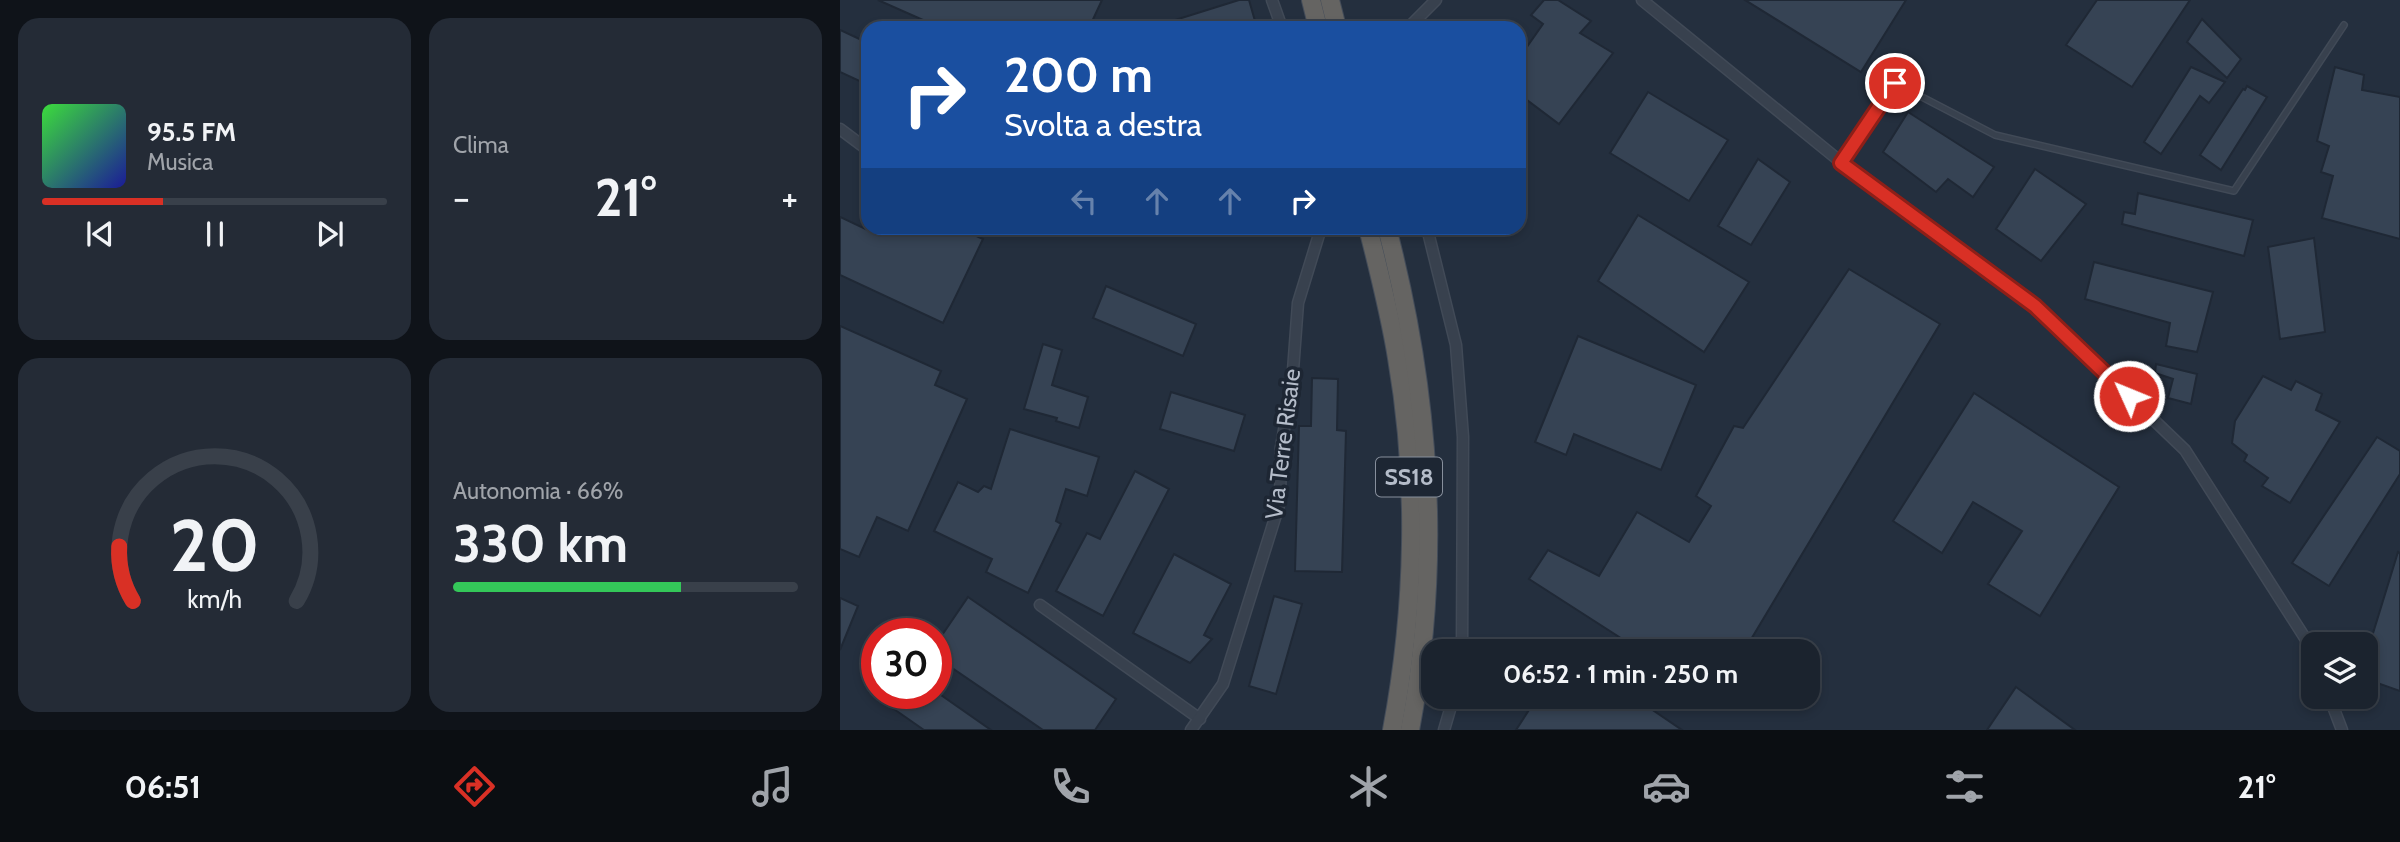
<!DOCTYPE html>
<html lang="it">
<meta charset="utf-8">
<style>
body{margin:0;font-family:Cabin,sans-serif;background:#242b36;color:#f1f3f6;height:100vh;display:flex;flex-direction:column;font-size:26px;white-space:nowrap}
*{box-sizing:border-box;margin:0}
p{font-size:23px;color:#a0a4aa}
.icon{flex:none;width:38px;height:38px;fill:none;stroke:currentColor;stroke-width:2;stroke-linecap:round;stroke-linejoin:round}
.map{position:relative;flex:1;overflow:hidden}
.drawer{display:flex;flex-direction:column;gap:18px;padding:18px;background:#0f1319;width:840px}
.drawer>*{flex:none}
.top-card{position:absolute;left:21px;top:21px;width:665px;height:214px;border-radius:21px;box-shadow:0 4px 10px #0003,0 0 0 2px #39404a;background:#1a4fa0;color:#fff;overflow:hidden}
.tools{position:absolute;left:1461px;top:632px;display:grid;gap:14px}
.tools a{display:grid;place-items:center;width:77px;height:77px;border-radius:14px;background:#1b232e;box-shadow:0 4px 10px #0003,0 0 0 2px #39404a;font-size:35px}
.speed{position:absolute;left:21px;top:618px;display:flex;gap:14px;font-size:35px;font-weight:700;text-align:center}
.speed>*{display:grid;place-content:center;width:91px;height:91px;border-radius:50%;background:#1b232e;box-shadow:0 4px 10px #0003,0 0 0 2px #39404a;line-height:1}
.speed .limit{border:10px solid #d22;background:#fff;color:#111}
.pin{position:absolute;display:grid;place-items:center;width:60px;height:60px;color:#fff;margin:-30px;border:4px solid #fff;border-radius:50%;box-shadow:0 2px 7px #0007}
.me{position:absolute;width:77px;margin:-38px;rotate:314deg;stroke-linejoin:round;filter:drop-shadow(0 0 5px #0008)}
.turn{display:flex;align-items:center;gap:24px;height:147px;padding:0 28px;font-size:32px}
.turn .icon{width:91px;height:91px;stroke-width:2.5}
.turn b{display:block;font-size:49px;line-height:60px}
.lanes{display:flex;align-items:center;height:66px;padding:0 28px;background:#0003;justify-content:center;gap:35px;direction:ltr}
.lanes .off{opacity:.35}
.big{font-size:52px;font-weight:700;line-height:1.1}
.drawer .tile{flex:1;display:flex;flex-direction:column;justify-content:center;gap:10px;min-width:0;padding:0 24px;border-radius:21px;background:#242b36}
.drawer .dial{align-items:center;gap:0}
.dial svg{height:182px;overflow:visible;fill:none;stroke:#39404a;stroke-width:7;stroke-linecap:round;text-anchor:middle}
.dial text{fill:#f1f3f6;stroke:none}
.song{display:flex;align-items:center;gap:21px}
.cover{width:84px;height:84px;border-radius:10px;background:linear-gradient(135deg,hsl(120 70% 55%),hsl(240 70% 35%))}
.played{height:7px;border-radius:4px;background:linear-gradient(90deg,#d93025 35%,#39404a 35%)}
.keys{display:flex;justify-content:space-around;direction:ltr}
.heat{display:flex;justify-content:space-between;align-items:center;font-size:38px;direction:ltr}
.charge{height:10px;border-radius:5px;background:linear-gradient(90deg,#34c759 66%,#39404a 0)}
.drawer .tiles{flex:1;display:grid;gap:18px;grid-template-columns:repeat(2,1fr)}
.trip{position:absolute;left:581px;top:639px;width:399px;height:70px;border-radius:21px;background:#1b232e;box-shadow:0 4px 10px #0003,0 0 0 2px #39404a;font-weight:700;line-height:70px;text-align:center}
.tabs{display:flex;height:112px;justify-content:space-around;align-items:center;background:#0b0e12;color:#a0a4aa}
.tabs .icon{width:49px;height:49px}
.tabs .current{color:#d93025}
.tabs b{font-size:32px;color:#f1f3f6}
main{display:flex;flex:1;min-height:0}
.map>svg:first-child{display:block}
</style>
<main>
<section class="drawer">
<div class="tiles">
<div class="tile">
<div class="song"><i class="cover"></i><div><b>95.5 FM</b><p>Musica</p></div></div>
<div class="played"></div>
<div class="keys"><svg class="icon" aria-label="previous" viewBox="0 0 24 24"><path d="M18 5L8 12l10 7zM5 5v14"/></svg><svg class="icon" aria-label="pause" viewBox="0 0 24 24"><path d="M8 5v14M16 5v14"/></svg><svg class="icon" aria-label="next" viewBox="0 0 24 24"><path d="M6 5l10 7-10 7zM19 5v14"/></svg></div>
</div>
<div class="tile"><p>Clima</p>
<div class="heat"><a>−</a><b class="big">21°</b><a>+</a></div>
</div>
<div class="tile dial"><svg viewBox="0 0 100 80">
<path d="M14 69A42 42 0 1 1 86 69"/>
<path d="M14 69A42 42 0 0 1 8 45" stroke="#d93025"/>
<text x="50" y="56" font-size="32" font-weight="700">20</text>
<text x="50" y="72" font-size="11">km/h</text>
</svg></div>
<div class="tile"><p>Autonomia · 66%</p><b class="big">330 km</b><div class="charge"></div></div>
</div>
</section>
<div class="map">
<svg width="1560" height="730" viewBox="0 0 1560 730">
<rect width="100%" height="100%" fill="#242f3e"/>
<g fill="#364354" stroke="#1f2835" stroke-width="2">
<polygon points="38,0 262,0 249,28 101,28"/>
<polygon points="399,0 409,0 417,28 316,28 316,26"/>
<polygon points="704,0 718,0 751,21 740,33 773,53 719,124 679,94 679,58 703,24 691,15"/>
<polygon points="905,0 1066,0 1021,72"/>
<polygon points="1257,0 1350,0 1292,87 1226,45"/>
<polygon points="1362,19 1401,59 1387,78 1347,42"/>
<polygon points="0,30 28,43 28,85 0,72"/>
<polygon points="1351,67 1385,82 1369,103 1360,96 1321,154 1304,142"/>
<polygon points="1495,67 1524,75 1522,90 1560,97 1560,239 1482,218 1493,176 1481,172 1489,146 1477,141"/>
<polygon points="1407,86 1427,97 1381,170 1360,155 1403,89 1405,90"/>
<polygon points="808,92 888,140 849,201 770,153"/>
<polygon points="1068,112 1154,167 1133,197 1108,179 1096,192 1043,152"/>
<polygon points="918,159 950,182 911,245 878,226"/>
<polygon points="1195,169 1246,204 1201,261 1156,229"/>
<polygon points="1298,193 1413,220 1404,256 1282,224 1284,212 1295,214"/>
<polygon points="798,215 909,282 864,352 758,281"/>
<polygon points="0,217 38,235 41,228 119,228 143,239 103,323 0,275"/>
<polygon points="1474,238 1485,332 1440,339 1428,247"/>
<polygon points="1254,262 1373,292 1357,352 1326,346 1330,323 1245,299"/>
<polygon points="1009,269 1100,324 904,651 801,651 689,579 708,550 759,576 797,512 849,542 871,506 856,496 894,426 903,428"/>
<polygon points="266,286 356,324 343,356 253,318"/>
<polygon points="0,326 101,371 95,385 127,399 68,531 37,517 19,557 0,549"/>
<polygon points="738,336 856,385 821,470 734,434 726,455 695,442"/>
<polygon points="203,344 222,350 212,385 248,397 239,428 216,421 217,418 184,409"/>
<polygon points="1316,364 1357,374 1351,404 1328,398 1333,379 1315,373"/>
<polygon points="1423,376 1451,390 1456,381 1482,394 1476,410 1500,422 1450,503 1422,486 1428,478 1404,461 1407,455 1392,443 1395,421"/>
<polygon points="472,378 498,379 497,430 506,431 502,572 455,571 459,426 471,426"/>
<polygon points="331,392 405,415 394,451 320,429"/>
<polygon points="1134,393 1279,487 1200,616 1148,584 1182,531 1133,502 1102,553 1053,521"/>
<polygon points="170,429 259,457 247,496 226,489 216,521 221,524 188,593 146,572 152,559 94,531 118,482 138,492 144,486 151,489"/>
<polygon points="1537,437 1560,451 1560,474 1489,586 1452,563"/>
<polygon points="295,471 329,489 263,616 216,591 247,533 260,539"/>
<polygon points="1558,552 1560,553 1560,691 1526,679 1526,656"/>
<polygon points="334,554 391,584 364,635 372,639 350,663 293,633"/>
<polygon points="434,596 462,604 436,694 409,686"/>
<polygon points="128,597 276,699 255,730 203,730 96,657 96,644"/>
<polygon points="0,598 18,606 0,650"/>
<polygon points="1176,687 1235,730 1147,730"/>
<polygon points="31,693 98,693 151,730 84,730"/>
<polygon points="698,696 792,696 842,730 676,730"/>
</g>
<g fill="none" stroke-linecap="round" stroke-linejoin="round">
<g stroke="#414a57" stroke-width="8">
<polyline id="service" points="1001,163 1055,83 1155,135 1394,191 1504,25"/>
</g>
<g stroke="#414a57" stroke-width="13">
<g id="minor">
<polyline points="432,0 442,28"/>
<polyline points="802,0 1012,171 1195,306 1345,450 1465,638 1474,659"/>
<polyline points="568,28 596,0"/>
<polyline points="0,129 28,150"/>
<polyline points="587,228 616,345 623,437 622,651"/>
<polyline points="200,605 360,719"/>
<polyline points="1489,696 1502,730"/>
<polyline points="351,730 383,684 440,502 441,447 452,384 458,303 481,228"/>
<polyline points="604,730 614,696"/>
</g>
</g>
<g stroke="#434c59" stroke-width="20">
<g id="trunk">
<polyline points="471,0 478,28"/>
<polyline points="490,0 497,28"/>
<path d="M528 228C539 271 550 314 557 358 578 480 575 608 552 730"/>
<path d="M547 228C590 392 602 562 570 730"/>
</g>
</g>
<use href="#service" stroke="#38414e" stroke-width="5"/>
<use href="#minor" stroke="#38414e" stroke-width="10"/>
<use href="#trunk" stroke="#656462" stroke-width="18"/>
</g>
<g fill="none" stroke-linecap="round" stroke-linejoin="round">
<g stroke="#8d1f18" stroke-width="18">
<polyline id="route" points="1055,83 1001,163 1195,306 1289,396"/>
</g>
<use href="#route" stroke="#d93025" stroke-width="12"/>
</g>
<g text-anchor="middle" stroke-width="7" stroke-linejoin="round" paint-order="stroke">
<rect fill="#1d2633" stroke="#878f9c" stroke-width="2" x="536" y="457.5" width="66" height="39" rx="5"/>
<g font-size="23" font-weight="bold" fill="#b4bcc9">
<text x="569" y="485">SS18</text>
</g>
<g font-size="24" fill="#b4bcc9" stroke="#1d2633">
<text transform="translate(443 444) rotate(-83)" y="8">Via Terre Risaie</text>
</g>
</g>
</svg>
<div class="tools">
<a><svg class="icon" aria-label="layers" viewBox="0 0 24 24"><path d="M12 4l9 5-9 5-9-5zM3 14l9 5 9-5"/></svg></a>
</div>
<div class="speed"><div class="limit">30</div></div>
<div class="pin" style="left:1055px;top:83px;background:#d93025"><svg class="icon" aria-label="arrive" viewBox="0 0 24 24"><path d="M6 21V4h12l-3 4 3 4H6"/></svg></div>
<svg class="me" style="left:1289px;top:396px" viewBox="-20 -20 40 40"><circle r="17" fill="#d93025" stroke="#fff" stroke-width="3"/><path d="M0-11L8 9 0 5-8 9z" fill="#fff"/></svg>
<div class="trip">06:52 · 1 min · 250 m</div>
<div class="top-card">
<div class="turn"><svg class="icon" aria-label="right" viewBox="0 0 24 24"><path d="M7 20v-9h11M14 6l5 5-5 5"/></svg><div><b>200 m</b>Svolta a destra</div></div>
<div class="lanes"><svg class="icon off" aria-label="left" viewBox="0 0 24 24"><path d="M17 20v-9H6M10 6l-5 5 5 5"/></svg><svg class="icon off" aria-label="ahead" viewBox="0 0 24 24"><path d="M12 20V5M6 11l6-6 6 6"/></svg><svg class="icon off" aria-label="ahead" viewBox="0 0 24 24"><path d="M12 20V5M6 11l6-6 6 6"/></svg><svg class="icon" aria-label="right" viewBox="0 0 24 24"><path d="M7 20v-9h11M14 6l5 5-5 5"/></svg></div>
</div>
</div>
</main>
<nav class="tabs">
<b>06:51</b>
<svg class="icon current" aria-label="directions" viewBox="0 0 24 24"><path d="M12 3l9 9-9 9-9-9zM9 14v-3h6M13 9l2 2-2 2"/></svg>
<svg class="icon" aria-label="music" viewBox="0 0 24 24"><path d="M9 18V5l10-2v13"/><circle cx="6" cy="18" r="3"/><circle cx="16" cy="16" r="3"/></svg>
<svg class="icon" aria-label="phone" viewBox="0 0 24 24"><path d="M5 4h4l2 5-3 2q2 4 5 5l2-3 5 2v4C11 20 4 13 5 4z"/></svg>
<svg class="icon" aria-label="climate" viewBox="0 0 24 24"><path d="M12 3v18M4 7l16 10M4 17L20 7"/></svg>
<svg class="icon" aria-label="car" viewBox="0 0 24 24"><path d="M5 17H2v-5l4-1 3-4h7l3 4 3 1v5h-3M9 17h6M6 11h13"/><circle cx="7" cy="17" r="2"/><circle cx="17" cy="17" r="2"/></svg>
<svg class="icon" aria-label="filters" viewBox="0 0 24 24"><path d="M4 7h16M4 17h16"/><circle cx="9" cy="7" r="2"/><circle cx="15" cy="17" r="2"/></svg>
<b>21°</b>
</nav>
